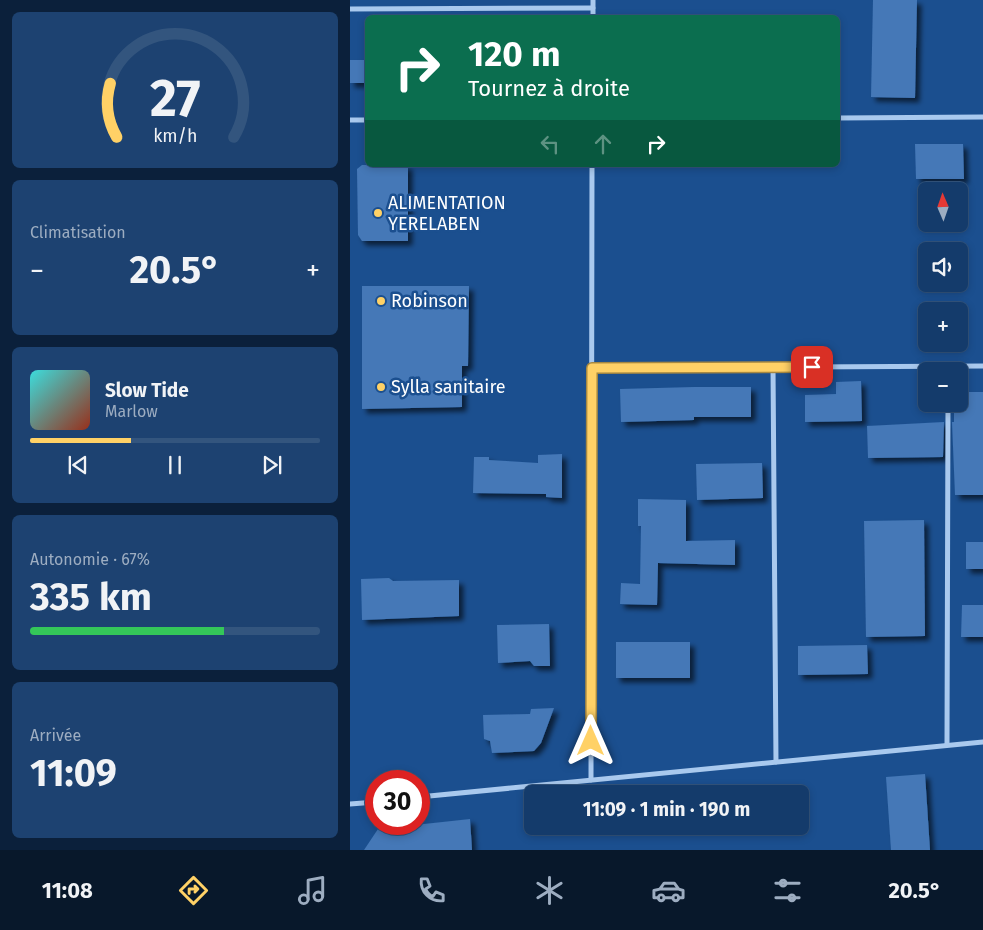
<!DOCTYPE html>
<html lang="fr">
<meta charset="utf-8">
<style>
body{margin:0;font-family:"Fira Sans",sans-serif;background:#1d4271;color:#f1f3f6;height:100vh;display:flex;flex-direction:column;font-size:19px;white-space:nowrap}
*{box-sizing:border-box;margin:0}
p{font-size:16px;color:#9dadc1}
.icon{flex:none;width:28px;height:28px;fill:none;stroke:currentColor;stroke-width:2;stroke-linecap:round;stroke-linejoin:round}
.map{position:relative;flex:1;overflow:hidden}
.drawer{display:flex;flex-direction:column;gap:12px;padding:12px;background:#0b203b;width:350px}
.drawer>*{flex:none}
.banner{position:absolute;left:15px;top:15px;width:475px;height:152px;border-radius:8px;box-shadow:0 2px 8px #0003,0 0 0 1px #33557e;background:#0b6e4f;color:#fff;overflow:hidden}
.needle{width:32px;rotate:358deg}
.tools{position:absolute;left:568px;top:182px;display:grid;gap:10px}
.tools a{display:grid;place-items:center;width:50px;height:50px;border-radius:8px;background:#143b6b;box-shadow:0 2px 8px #0003,0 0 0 1px #33557e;font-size:25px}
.speed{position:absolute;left:15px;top:770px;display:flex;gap:10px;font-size:25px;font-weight:700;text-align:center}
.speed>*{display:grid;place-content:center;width:65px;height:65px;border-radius:50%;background:#143b6b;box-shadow:0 2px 8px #0003,0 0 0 1px #33557e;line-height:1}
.speed .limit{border:8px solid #d22;background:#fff;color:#111}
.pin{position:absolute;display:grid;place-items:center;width:42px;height:42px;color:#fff;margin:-21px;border-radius:10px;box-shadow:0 2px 8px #0006}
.me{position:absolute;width:55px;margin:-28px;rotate:0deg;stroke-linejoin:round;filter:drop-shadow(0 0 4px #0008)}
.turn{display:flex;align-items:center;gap:18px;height:105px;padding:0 20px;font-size:22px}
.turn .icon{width:65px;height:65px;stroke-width:2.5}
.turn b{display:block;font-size:35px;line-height:42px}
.lanes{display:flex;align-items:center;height:48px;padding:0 20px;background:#0003;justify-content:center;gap:25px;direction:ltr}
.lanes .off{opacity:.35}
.big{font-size:38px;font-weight:700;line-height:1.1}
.drawer .tile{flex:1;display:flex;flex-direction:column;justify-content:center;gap:8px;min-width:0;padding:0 18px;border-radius:8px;background:#1d4271}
.drawer .dial{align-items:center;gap:0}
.dial svg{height:130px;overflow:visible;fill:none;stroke:#33557e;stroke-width:7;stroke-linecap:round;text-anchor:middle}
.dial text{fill:#f1f3f6;stroke:none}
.song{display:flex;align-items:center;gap:15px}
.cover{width:60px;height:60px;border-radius:8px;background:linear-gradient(135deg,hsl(180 70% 55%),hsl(10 70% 35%))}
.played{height:5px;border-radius:2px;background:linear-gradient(90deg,#ffd166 35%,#33557e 35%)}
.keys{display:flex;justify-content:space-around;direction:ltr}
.heat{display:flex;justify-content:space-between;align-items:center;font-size:28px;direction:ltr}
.charge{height:8px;border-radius:4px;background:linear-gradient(90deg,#34c759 67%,#33557e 0)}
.trip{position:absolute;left:174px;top:785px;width:285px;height:50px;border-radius:8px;background:#143b6b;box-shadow:0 2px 8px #0003,0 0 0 1px #33557e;font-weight:700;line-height:50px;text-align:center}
.dock{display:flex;height:80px;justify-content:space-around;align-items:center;background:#08182b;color:#9dadc1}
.dock .icon{width:35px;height:35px}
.dock .current{color:#ffd166}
.dock b{font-size:22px;color:#f1f3f6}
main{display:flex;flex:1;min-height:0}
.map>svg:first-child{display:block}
</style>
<main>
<section class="drawer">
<div class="tile dial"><svg viewBox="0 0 100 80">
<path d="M14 69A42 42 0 1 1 86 69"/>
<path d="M14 69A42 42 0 0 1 10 36" stroke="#ffd166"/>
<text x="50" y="56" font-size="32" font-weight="700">27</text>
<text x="50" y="72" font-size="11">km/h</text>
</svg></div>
<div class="tile"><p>Climatisation</p>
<div class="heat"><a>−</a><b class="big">20.5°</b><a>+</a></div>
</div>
<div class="tile">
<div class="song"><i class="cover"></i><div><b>Slow Tide</b><p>Marlow</p></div></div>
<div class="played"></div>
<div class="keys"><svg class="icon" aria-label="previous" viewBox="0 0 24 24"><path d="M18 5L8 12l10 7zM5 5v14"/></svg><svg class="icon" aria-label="pause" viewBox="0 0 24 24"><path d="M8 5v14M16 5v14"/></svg><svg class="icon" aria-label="next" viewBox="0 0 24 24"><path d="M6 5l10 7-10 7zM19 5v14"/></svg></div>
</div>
<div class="tile"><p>Autonomie · 67%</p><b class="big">335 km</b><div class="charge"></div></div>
<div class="tile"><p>Arrivée</p><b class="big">11:09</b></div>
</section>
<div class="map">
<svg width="633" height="850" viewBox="0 0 633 850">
<defs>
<filter id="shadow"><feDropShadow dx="4.5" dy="4.5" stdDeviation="2.5" flood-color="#0009"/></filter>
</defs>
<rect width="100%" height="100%" fill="#1b4f8f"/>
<g fill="#4478b7" filter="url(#shadow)">
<polygon points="523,0 567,0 565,98 521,97"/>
<rect x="0" y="60" width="18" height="23"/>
<polygon points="565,144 613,144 614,179 566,179"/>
<polygon points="12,165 58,165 58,241 12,241 8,235 7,169"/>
<polygon points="12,286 119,286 118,366 112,366 112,407 12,409"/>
<polygon points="511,381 512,421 455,422 455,395 486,394 486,382"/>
<polygon points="344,387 401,387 401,417 344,417 344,420 271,422 270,389"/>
<polygon points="609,392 633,392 633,495 605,495 602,422 604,422 604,404 609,404"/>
<polygon points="594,422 593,457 518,458 517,426"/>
<polygon points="212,454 212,498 196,497 196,494 123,493 124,457 139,457 139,460 188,463 188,455"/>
<polygon points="412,463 413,498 347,500 346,464"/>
<polygon points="288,499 336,500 336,541 385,540 385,565 308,563 307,605 270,604 271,583 290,584 291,526 288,526"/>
<polygon points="574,520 575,636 516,637 514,521"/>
<rect x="616" y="542" width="17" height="27"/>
<polygon points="39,578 43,581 109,580 109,616 12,620 11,579"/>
<polygon points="612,605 633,605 633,637 611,637"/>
<polygon points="199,624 200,666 184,666 180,661 148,663 147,625"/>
<rect x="266" y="642" width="74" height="36"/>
<polygon points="517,645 518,674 448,675 448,646"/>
<polygon points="204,708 191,743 184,751 142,753 140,741 134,739 133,715 180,714 181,709"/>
<polygon points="575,774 580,850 541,850 536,777"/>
<polygon points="120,819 122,850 14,850 28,829"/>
</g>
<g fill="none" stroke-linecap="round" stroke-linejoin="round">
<g stroke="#a9c9ee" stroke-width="5">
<polyline points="0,9 243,8"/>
<polyline points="243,18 243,0"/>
<polyline points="488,118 633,117"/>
<polyline points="0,120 18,120"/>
<polyline points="423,367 426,762"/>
<polyline points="242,368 633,366"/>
<polyline points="597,745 598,404"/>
<polyline points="241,780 242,165"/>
<polyline points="69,797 633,742"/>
<polyline points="0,804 26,802"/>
</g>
</g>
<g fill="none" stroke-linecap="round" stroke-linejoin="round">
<g stroke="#a68842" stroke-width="12">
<polyline id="route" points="241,741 242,368 462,367"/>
</g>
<use href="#route" stroke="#ffd166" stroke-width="9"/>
</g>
<g fill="#ffd166" stroke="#1b4f8f" stroke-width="2">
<circle cx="28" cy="213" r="5"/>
<circle cx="31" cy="301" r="5"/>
<circle cx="31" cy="387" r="5"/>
</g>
<g text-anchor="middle" stroke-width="5" stroke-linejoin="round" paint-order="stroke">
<g font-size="18" fill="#fff" stroke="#1b4f8f" text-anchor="start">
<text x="38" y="209">ALIMENTATION<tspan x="38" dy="21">YERELABEN</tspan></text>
<text x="41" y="307">Robinson</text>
<text x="41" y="393">Sylla sanitaire</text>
</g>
</g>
</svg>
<div class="tools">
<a><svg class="needle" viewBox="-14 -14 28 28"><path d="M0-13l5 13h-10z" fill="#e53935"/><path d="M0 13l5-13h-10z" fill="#9dadc1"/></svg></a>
<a><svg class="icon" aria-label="sound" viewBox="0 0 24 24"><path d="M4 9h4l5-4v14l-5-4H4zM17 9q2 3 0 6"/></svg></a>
<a>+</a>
<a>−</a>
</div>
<div class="speed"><div class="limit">30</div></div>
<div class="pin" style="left:462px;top:367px;background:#d93025"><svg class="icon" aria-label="arrive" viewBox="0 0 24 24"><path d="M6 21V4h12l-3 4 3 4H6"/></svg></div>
<svg class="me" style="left:241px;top:741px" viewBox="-20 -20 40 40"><path d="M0-17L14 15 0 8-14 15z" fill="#ffd166" stroke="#fff" stroke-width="4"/></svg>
<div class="trip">11:09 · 1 min · 190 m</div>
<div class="banner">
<div class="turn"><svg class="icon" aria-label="right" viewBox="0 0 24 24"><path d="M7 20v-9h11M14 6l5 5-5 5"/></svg><div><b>120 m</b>Tournez à droite</div></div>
<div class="lanes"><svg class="icon off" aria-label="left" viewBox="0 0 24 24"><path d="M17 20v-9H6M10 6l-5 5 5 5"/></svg><svg class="icon off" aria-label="ahead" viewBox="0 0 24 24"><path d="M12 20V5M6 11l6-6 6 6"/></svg><svg class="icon" aria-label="right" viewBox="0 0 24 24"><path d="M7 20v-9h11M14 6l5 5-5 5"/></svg></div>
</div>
</div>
</main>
<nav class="dock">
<b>11:08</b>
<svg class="icon current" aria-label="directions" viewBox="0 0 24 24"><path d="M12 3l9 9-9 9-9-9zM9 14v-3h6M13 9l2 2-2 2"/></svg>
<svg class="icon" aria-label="music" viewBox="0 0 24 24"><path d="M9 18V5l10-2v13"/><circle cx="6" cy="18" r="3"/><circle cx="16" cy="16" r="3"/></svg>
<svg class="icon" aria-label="phone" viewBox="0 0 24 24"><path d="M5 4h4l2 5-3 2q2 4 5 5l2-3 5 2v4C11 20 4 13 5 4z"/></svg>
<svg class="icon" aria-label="climate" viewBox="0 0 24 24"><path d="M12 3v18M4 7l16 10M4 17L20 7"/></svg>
<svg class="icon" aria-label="car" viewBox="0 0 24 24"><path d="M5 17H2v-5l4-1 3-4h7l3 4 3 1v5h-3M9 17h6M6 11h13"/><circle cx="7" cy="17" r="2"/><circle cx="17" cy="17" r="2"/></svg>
<svg class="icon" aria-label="filters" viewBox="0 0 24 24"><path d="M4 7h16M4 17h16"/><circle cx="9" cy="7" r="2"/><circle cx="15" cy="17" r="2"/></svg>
<b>20.5°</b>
</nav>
